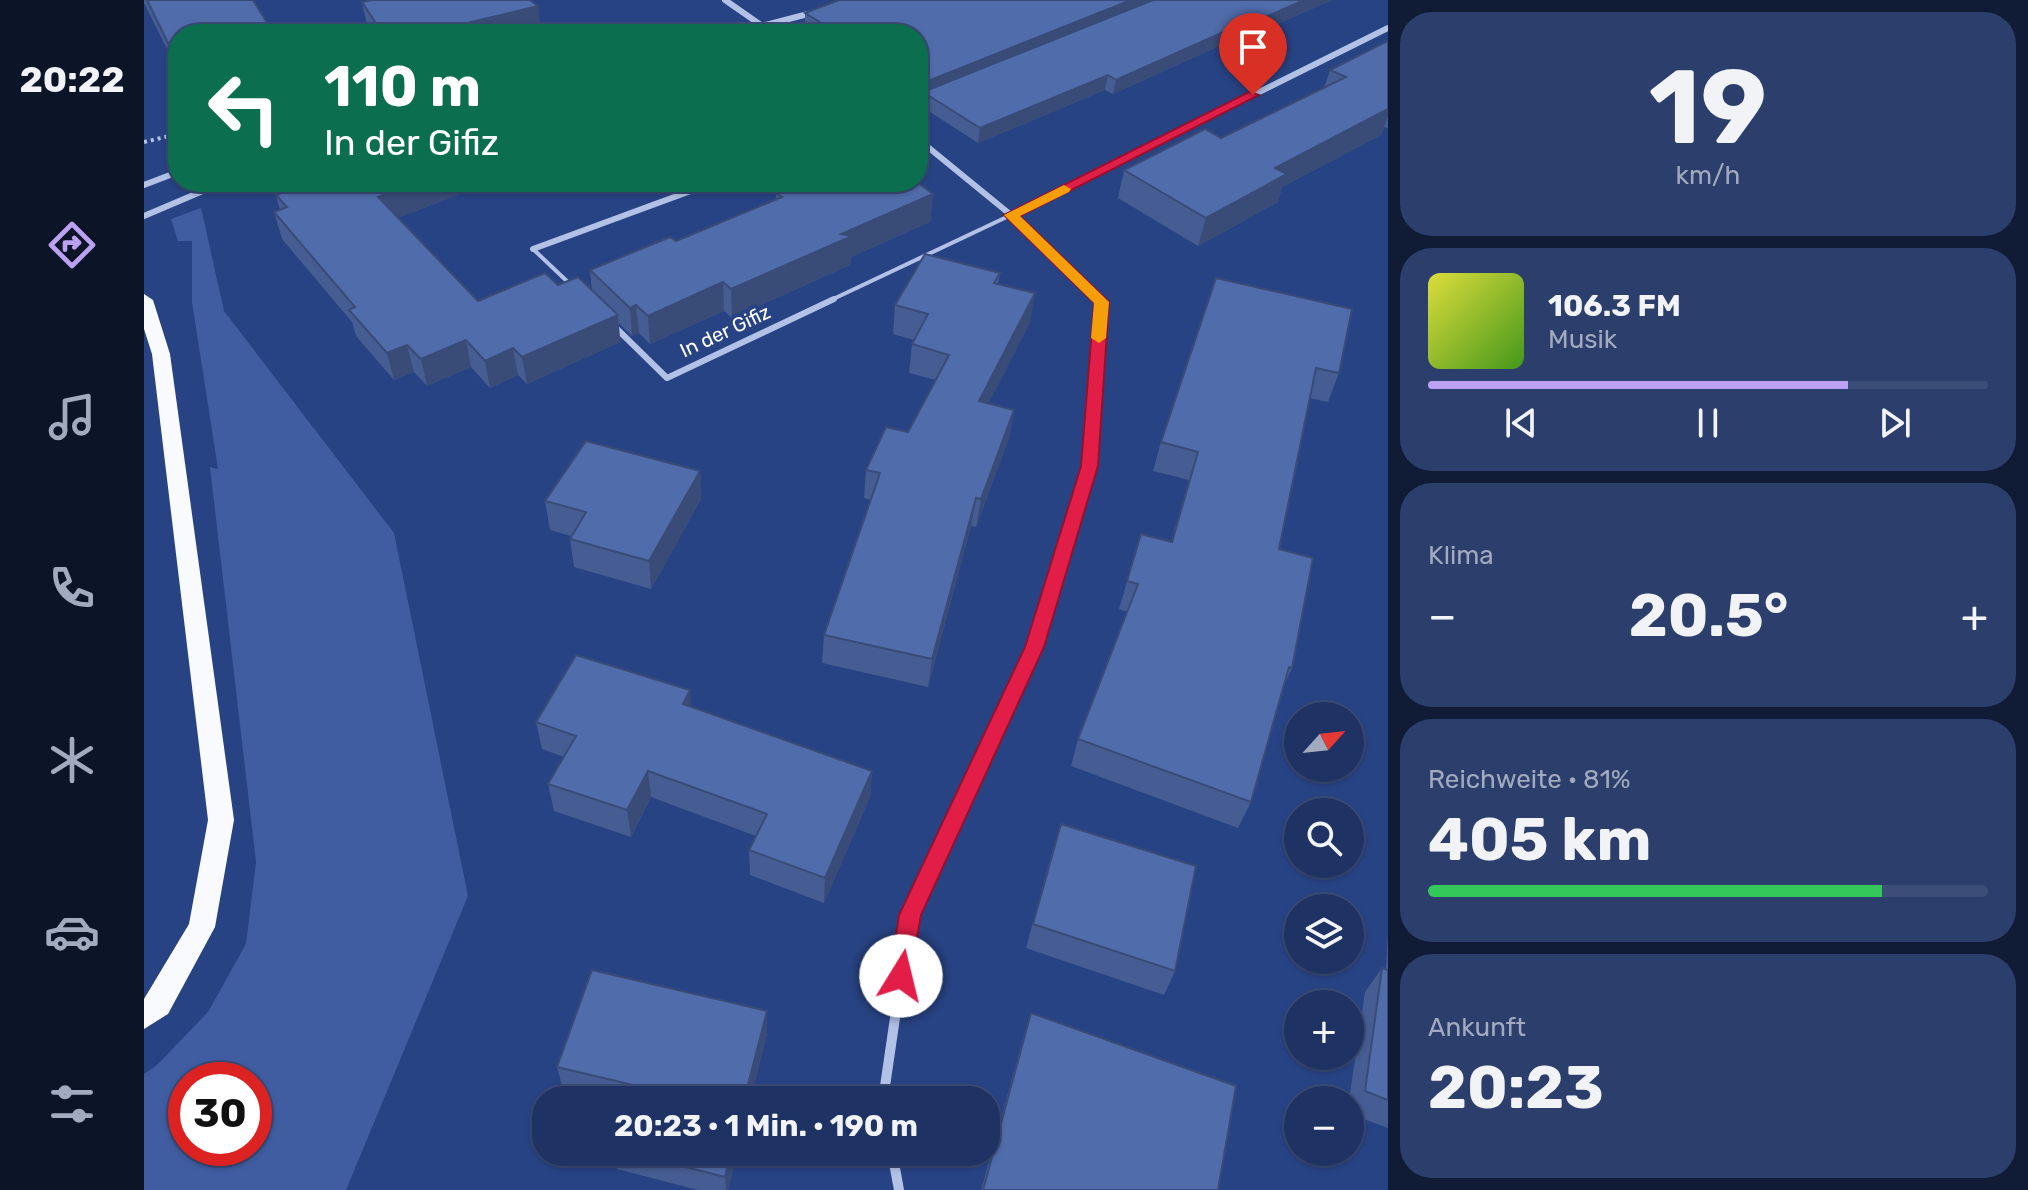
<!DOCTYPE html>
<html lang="de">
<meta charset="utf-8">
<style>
body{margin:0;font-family:Rubik,sans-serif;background:#2b3e6c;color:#f1f3f6;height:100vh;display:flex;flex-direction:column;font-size:30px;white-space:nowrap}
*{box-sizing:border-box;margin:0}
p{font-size:26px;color:#a1aabe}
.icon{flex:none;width:44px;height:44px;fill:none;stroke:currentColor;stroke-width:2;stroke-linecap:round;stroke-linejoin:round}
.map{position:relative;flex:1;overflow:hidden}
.details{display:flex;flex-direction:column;gap:12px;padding:12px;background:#101c36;width:640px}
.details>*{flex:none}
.top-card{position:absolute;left:24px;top:24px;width:760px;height:168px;border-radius:32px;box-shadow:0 2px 6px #0004,0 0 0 2px #3c4d78;background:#0b6e4f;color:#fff;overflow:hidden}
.needle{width:52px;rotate:63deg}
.fabs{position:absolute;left:1140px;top:702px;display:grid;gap:16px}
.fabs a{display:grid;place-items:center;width:80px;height:80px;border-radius:50%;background:#1e3263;box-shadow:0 2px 6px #0004,0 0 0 2px #3c4d78;font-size:40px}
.speed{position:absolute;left:24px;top:1062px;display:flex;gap:16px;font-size:40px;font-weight:700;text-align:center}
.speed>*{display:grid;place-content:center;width:104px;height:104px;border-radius:50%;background:#1e3263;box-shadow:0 2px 6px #0004,0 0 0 2px #3c4d78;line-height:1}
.speed .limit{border:12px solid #d22;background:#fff;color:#111}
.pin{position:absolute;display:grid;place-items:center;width:68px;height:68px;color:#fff;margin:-82px -34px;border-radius:50% 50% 50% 0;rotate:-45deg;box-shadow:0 0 8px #0007}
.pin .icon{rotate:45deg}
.me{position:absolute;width:88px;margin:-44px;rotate:9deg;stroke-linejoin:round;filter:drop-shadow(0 0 6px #0008)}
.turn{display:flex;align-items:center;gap:28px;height:168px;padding:0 24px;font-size:36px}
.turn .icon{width:104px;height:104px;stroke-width:2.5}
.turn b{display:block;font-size:56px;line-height:68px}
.big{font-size:60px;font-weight:700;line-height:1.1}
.details .widget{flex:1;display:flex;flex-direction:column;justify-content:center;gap:12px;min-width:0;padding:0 28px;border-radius:32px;background:#2b3e6c}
.details .dial{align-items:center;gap:0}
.dial b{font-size:104px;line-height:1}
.song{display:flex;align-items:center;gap:24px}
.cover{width:96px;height:96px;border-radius:12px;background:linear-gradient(135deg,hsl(60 70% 55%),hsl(100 70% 35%))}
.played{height:8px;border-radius:4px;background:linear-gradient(90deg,#bca0f2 75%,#3c4d78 75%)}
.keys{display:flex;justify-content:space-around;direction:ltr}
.heat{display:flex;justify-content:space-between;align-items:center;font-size:44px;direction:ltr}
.charge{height:12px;border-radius:6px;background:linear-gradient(90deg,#34c759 81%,#3c4d78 0)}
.trip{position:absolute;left:388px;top:1086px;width:468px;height:80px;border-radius:32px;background:#1e3263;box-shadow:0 2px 6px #0004,0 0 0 2px #3c4d78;font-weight:700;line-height:80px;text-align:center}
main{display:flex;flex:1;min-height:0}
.menu{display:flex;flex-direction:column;width:144px;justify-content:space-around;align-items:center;background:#0c1428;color:#a1aabe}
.menu .icon{width:56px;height:56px}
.menu .current{color:#bca0f2}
.menu b{font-size:36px;color:#f1f3f6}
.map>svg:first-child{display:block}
</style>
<main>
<nav class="menu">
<b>20:22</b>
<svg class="icon current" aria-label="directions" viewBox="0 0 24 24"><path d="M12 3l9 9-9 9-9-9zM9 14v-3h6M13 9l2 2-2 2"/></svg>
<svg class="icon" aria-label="music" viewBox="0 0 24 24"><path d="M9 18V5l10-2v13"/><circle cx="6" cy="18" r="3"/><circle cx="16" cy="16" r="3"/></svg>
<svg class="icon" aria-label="phone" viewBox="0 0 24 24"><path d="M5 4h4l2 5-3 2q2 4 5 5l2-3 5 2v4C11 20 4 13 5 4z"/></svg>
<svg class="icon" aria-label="climate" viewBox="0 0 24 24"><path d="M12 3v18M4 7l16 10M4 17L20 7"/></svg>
<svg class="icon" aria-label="car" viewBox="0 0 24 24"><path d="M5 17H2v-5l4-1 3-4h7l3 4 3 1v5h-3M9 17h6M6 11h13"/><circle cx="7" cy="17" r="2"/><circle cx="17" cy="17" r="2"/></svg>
<svg class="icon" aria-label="filters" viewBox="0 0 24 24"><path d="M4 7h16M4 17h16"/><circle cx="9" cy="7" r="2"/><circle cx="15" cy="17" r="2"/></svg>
</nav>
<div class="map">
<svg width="1244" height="1190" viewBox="0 0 1244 1190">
<rect width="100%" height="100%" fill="#284384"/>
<path fill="#405da2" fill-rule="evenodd" d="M57 208 80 311 250 533 324 896 202 1190H0V1074L12 1066 64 1012 102 944 112 862 66 467 74 469 48 302V241H34L27 219ZM110 1080V1148H42V1080Z"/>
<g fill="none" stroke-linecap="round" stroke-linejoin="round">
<polyline stroke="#b2c2e7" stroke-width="4" stroke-dasharray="3 4" stroke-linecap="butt" points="0,142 34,134"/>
<g stroke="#b2c2e7" stroke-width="4">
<polyline points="389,249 427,285"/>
<polyline points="685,301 867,215"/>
</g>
<polyline stroke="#b2c2e7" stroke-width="6" points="470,326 523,378 690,299"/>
<g stroke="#b2c2e7" stroke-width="6">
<polyline points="581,0 630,34"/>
<polyline points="587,34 668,13"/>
<polyline points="774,139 867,215 956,301"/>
<polyline points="0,185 34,172"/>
<polyline points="867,215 1244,28"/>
<polyline points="0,216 80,182"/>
<polyline points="389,249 571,182"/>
</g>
<polyline stroke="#b2c2e7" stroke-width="7" points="871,689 891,647 946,466 957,302 954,299"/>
<g stroke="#b2c2e7" stroke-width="10">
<polyline points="739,1100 766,915 872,687"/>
<polyline points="748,1152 755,1190"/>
</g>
<polygon fill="#f9fafe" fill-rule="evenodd" points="0,294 9,300 26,354 90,820 71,927 24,1014 0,1029 0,999 45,924 64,820 8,354 0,329"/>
</g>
<g fill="#465d93">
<polygon points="0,0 109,0 34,34 34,71 0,3"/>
<polygon points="695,0 1188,0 1088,44 1084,42 969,94 961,90 834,143 777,106 778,97 774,99 774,34 673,34 661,26 661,13"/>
<polygon points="218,2 397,33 393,34 227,34 224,29"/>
<polygon points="1244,41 1244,128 1240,127 1237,135 1138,187 1134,202 1054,246 974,198 980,170 1077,138 1180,88 1186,70"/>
<polygon points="167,182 370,182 351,189 344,183 254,218 334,301 414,285 448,290 446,270 532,241 632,200 632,193 789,194 786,222 707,257 706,265 588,318 580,311 506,344 495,333 488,336 475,323 476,342 383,384 374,375 346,388 327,367 283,386 270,372 250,380 212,336 208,322 138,239 130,212 136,210 132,195"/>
<polygon points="856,273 854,284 886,322 844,404 870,410 865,438 832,527 827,526 784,687 678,663 680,635 727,500 720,498 722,470 764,432 792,380 765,373 768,344 770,340 749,334 751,305"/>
<polygon points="1072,278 1195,373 1184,402 1166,398 1135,549 1148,668 1140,686 1107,802 1094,828 927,766 934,739 984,612 975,609 997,534 1027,542 1045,480 1009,471 1017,442"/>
<polygon points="556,471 557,499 507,589 430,567 426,539 427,536 406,530 401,501"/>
<polygon points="547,707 728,771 726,797 680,903 606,875 605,850 612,836 507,797 487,837 410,811 404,784 420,757 398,749 392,722"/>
<polygon points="909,849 1031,971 1020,995 882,948"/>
<polygon points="1244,933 1244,1128 1206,1114 1206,1100 1205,1100 1221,992 1238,968 1242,969"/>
<polygon points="887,1013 1074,1190 837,1190 880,1036"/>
<polygon points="623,1034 606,1100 465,1100 419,1089 413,1067"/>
<polygon points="469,1152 593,1152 584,1190 554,1190 473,1169"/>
</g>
<g fill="#394c78">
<polygon points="987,0 1019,0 779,92 778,97 774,99 774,85"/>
<polygon points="1160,0 1188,0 1088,44 1092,30"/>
<polygon points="394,6 397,33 393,34 277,34"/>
<polygon points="1088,28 1084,42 969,94 972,80"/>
<polygon points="34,47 34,68 27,49"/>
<polygon points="964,75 961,90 834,143 836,128"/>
<polygon points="1244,109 1244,116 1237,135 1138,187 1134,202 1054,246 1062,218 1131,168"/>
<polygon points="274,182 344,182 344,183 241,223 234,197"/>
<polygon points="350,182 370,182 351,189"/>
<polygon points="789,194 786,222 707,257 706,265 588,318 587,289 697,234"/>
<polygon points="579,282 580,311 506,344 504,316"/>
<polygon points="891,293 886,322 831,430 835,401"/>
<polygon points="492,305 495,333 488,336 486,308"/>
<polygon points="474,315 476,342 383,384 378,357"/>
<polygon points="322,340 327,367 283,386 277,359"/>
<polygon points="263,345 270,372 250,380 243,353"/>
<polygon points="369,348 374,375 346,388 341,361"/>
<polygon points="870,410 865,438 832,527 837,499"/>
<polygon points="556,471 557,499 507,589 505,561"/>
<polygon points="832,498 827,526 784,687 788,659"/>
<polygon points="546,690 548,717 539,704"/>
<polygon points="504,771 507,797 487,837 483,810"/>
<polygon points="728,771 726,797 680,903 681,878"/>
<polygon points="623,1011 623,1034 606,1100 600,1100"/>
<polygon points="587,1152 593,1152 584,1190 582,1190 581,1177"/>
</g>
<g fill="#516cab" stroke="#394c78" stroke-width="2">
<polygon points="3,0 109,0 130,34 34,34 34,47 27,49"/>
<polygon points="228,0 386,0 394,6 277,34 239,34 218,2"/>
<polygon points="695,0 987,0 774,85 774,34 689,34 677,26 681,25 661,13"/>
<polygon points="1009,0 1160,0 1092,30 1088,28 972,80 964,75 836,128 779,92"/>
<polygon points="1244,41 1244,109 1131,168 1143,174 1062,218 980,170 1061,129 1077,138 1202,77 1186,70"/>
<polygon points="167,182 274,182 234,197 334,301 401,273 414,285 434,277 474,315 378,357 369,348 341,361 322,340 277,359 263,345 243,353 205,310 211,307 130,212 143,207 132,195"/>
<polygon points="659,182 773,182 789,194 697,234 708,236 587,289 579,282 504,316 492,305 486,308 446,270 526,237 532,241 638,197 632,193"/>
<polygon points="781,254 856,273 850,283 891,293 835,401 870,410 837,499 832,498 788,659 680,635 736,473 722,470 742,427 764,432 805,355 768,344 784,314 751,305"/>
<polygon points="1072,278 1208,309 1195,373 1172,368 1135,549 1169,558 1148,668 1145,667 1107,802 934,739 994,584 983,581 997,534 1028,542 1054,452 1017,442"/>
<polygon points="442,441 556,471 505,561 426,539 442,512 401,501"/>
<polygon points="432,655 546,690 539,704 728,771 681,878 605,850 623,814 504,771 483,810 404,784 432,736 392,722"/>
<polygon points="917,824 1052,866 1031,971 889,924"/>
<polygon points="1238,968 1244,970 1244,1100 1221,1091"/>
<polygon points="448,970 623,1011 600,1100 484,1100 489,1085 413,1067"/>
<polygon points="887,1013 1092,1086 1074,1190 839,1190"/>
<polygon points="482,1152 587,1152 581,1177"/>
</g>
<polygon fill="#e11d48" stroke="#92132f" stroke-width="2" points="1105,92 1115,95 876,216 965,302 954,466 900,647 777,915 765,983 757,986 749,983 746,976 755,915 881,647 937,466 950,303 860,215"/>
<polygon fill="#f59e0b" points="920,185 927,189 925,192 876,216 965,302 962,338 955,343 947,338 950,303 860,215"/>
<g text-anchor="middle" stroke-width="8" stroke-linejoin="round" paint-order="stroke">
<g font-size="20" fill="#fff" stroke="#284384">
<text transform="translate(581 331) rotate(-25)" y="7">In der Gifiz</text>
</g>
</g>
</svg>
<div class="fabs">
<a><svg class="needle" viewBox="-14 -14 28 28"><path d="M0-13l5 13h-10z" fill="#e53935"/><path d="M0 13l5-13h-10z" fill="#a1aabe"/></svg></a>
<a><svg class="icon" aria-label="search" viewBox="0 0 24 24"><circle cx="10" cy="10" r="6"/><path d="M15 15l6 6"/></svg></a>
<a><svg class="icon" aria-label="layers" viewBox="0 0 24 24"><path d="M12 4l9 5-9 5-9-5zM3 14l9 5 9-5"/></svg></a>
<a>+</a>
<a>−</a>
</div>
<div class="speed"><div class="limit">30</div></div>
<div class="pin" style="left:1109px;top:95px;background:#d93025"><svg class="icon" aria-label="arrive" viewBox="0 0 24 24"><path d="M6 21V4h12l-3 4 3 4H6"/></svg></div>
<svg class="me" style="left:757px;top:976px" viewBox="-20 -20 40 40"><circle r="19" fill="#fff"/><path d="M0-13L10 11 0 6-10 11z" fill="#e11d48"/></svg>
<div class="trip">20:23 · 1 Min. · 190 m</div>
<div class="top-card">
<div class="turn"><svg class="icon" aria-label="left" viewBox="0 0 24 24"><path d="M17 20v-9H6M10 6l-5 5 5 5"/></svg><div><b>110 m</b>In der Gifiz</div></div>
</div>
</div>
<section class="details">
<div class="widget dial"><b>19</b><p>km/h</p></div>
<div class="widget">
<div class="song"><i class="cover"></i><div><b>106.3 FM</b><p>Musik</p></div></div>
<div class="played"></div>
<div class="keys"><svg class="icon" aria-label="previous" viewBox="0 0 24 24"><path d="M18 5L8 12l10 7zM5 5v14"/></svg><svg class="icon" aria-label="pause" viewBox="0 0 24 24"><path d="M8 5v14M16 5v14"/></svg><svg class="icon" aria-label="next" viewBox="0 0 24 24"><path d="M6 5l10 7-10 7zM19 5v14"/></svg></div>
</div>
<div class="widget"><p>Klima</p>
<div class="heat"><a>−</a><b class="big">20.5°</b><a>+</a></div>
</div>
<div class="widget"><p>Reichweite · 81%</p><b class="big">405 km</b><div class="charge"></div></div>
<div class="widget"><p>Ankunft</p><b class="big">20:23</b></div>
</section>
</main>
